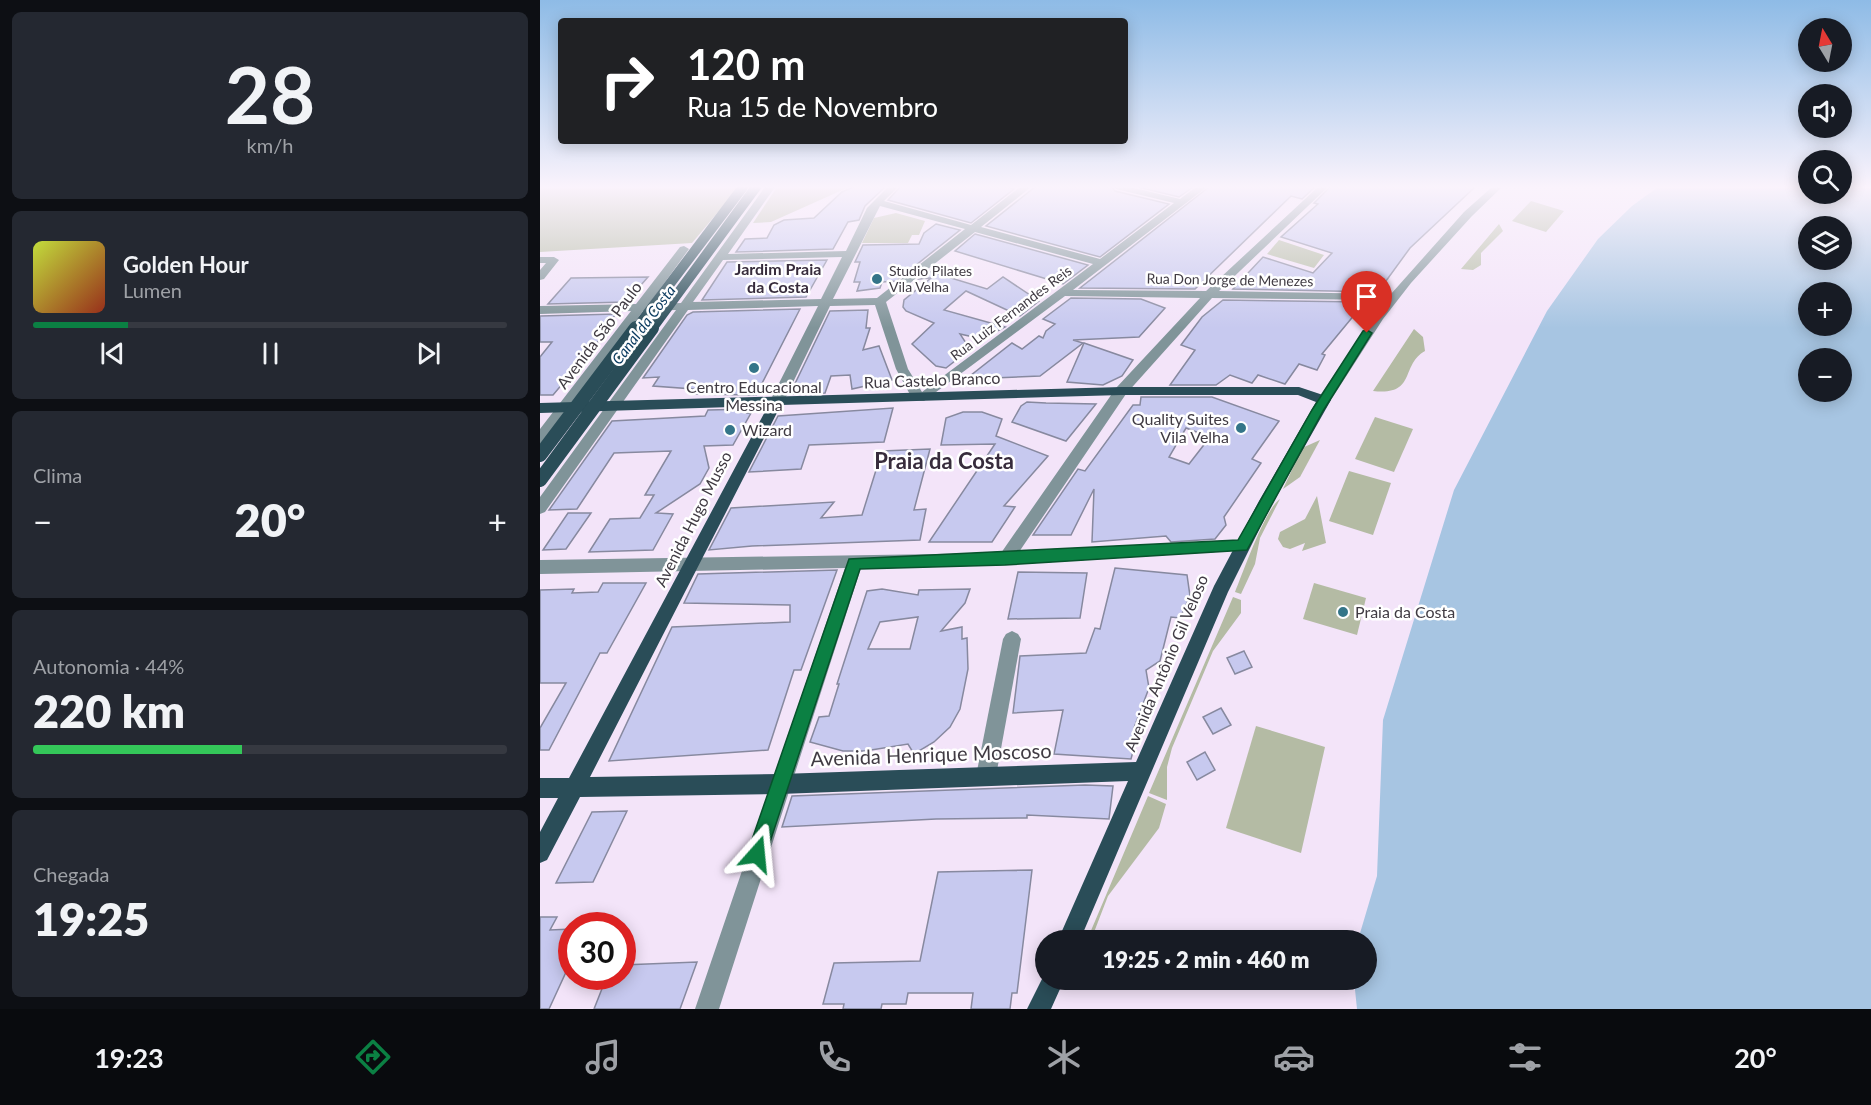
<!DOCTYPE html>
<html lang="pt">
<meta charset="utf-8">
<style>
body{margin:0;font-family:Lato,sans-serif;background:#242831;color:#f1f3f6;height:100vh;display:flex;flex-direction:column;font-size:22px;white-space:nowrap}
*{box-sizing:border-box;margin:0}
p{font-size:20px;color:#9ea1a6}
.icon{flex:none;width:33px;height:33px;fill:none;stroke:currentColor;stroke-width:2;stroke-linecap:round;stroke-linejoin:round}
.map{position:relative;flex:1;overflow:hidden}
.drawer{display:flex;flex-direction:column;gap:12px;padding:12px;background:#0d0f14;width:540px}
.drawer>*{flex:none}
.guide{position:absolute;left:18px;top:18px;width:570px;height:126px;border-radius:6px;box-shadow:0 3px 15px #0003;background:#202124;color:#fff;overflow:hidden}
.needle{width:39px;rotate:350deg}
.controls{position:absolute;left:1258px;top:18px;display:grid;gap:12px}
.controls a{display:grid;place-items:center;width:54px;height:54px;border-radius:50%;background:#171b24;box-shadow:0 3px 15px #0003;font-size:30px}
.speed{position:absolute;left:18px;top:912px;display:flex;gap:12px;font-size:30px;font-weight:700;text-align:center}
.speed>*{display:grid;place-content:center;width:78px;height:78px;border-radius:50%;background:#171b24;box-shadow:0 3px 15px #0003;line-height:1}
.speed .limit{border:9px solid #d22;background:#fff;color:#111}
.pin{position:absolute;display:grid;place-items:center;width:51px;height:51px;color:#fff;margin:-62px -26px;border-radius:50% 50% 50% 0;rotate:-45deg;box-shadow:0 0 6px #0007}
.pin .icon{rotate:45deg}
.me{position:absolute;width:66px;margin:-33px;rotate:18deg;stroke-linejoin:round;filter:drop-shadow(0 0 4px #0008)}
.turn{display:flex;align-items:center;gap:21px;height:126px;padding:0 30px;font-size:27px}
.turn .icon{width:78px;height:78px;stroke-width:2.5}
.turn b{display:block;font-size:42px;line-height:51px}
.big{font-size:45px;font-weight:800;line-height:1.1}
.drawer .widget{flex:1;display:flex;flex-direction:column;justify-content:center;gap:9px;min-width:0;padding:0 21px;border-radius:9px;background:#242831}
.drawer .dial{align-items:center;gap:0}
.dial b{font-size:78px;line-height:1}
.song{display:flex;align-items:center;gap:18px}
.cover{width:72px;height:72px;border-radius:9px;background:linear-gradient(135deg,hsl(70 70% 55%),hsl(10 70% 35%))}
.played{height:6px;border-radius:3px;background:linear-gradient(90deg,#0b8043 20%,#363941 20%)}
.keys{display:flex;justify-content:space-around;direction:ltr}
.heat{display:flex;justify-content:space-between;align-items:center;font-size:33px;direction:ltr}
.charge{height:9px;border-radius:4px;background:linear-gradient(90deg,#34c759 44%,#363941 0)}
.trip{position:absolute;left:495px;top:930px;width:342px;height:60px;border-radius:30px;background:#171b24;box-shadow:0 3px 15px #0003;font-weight:800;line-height:60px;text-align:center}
.tab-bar{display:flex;height:96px;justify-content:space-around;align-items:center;background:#090b0e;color:#9ea1a6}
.tab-bar .icon{width:42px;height:42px}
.tab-bar .selected{color:#0b8043}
.tab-bar b{font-size:27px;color:#f1f3f6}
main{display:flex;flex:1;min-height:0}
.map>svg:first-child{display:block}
</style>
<main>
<section class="drawer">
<div class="widget dial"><b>28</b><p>km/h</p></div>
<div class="widget">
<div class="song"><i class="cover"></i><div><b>Golden Hour</b><p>Lumen</p></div></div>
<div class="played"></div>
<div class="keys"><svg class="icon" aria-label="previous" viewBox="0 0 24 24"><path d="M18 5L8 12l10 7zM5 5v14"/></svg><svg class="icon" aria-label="pause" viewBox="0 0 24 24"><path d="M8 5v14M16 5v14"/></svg><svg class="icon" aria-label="next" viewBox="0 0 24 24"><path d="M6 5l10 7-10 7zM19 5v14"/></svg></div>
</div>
<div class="widget"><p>Clima</p>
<div class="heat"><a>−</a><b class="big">20°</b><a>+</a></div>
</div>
<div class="widget"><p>Autonomia · 44%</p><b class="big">220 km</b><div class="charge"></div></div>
<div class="widget"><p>Chegada</p><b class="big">19:25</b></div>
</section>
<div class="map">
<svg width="1331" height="1009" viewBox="0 0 1331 1009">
<rect width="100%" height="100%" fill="#f3e4f9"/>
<g fill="#b4bba4">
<polygon points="0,187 199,187 152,243 0,252"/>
<polygon points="237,187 309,187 231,222 213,223"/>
<polygon points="991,201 1024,211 1006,232 972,221"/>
<polygon points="356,213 385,221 379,235 372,235 368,243 322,243 334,218"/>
<polygon points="959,224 963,231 941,253 941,265 933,270 921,269"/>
<polygon points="739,240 784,255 774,268 727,254"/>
<path d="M874 329 883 337 885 351C860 365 877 396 833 391Z"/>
<polygon points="835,417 873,429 854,472 815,459"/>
<polygon points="780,440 760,477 743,489 762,448"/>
<polygon points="809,471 851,483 833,535 789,521"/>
<polygon points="777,496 786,543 762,551 765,543 750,549 743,547 738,539 740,532 765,519"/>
<path d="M740 499 720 538 715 564 701 594 695 592C703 573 725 509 740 499Z"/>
<polygon points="774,583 826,598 817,635 763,619"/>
<polygon points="693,597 701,600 701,613 673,651 632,748 627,767 627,800 609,793"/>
<polygon points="716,726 785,747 761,853 686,828"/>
<polygon points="608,796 626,804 619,828 568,896 551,940 547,940"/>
</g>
<path fill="#a7c5e2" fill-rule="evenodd" d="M1118 187H1269V194H1302V187H1331V1009H817L814 980H826V940H818L837 876 843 720 914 490 1007 311 1058 239 1092 206ZM1269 226H1302V260H1269ZM1269 292H1302V326H1269ZM1269 358H1302V392H1269Z"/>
<g fill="#c7c9ef" stroke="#87899f" stroke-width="1.5" fill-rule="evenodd">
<polygon points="313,187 345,187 325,206 319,220 308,222 293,249 196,252 205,239 227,238 234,225 244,220 274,218 302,192"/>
<polygon points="360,187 467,187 474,189 431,223 348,200"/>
<polygon points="495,187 572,187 575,191 629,204 560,257 446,226"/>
<polygon points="598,187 653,187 639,197"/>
<polygon points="669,187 775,187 762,199 751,196 655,289 540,288"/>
<polygon points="790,187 935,187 870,248 838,292 693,289 723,257 773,273 792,253 741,237 778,204 774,203"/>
<polygon points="396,224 420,230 356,281 342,282 340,288 317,291 320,282 314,282 320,262 315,262 323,245 379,244 384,233"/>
<polygon points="435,234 548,265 523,284 415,251"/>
<polygon points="287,260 266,297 162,300 187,262"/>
<polygon points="388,271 447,289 463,277 499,301 480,316 426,291 404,310 465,327 442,339 420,334 430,349 406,368 396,366 372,344 394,323 366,311 363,307 364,300 391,278 379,279"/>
<polygon points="108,277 86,302 8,304 31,278"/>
<polygon points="531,298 601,299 625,308 599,337 533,340 543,343 500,376 453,378 439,383 421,383 472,343 482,349 499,336 503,338 506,331 515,324 503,319"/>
<polygon points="683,300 825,302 782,354 785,355 777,370 759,364 745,384 718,375 712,383 690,375 676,385 630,385 655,350 641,345 662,317"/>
<polygon points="260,309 216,395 150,394 153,389 113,386 119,377 103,378 147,315 153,312"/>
<polygon points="328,310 326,328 330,328 323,350 339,346 352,380 312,389 310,375 291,376 285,393 250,394 290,311"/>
<polygon points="76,314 62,331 67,331 13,395 0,395 0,357 12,342 0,342 0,316"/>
<polygon points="544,343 593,360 582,376 563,385 527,382"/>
<path d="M601 397H672L739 421 712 459 721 463 684 517 686 525 675 539 631 542 626 536 552 542 554 489 531 535H493L538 469 545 471 593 405H600ZM646 428 670 437 649 464 629 457Z"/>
<polygon points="487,402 506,403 556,404 526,441 472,422 481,406"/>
<polygon points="353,408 344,442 269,445 261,469 209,472 238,416"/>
<polygon points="210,409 207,413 211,413 193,445 164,446 169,468 160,484 116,513 133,514 113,550 49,552 70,519 100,518 114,495 105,495 131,451 74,453 37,509 9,510 72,421 165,416 168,410"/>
<polygon points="423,412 442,412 462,419 456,436 508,456 464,506 475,507 452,542 389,542 455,444 401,445 406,418"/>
<polygon points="390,449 374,510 386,509 380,540 212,546 169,550 191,508 294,502 281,518 322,515 342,451"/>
<polygon points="28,513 51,513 26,549 3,550"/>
<polygon points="575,568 647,575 650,596 640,618 631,617 620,661 606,670 609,688 594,728 599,729 591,759 514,754 523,710 473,713 480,656 546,653 555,628 560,629"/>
<polygon points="297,570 261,670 254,670 228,750 69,761 132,627 250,622 250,605 144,603 158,574"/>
<polygon points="478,572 547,573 540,618 468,619"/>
<polygon points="63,583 106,583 67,653 60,653 9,750 0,750 0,728 26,683 0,683 0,590 34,589 32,593 58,592"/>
<path d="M342 589 378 595 379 590 430 589 425 603 401 631 422 627V639L427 638 428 669 420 709 410 727 394 742 374 754 368 744 325 751H303L270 742 279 717 289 716 299 684H297L327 591ZM378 617 370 649H328L340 622Z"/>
<polygon points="704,651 712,667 695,674 687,658"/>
<polygon points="681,708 691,725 673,734 663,717"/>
<polygon points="665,752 675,770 657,780 647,762"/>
<polygon points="545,785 573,786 569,819 487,815 487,818 396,819 242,827 252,796"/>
<polygon points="87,811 53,882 16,883 52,812"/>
<polygon points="492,870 477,993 472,993 470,1009 431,1009 433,993 368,993 366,1004 342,1004 341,1009 303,1009 304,1004 283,1004 294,963 380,961 398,872"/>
<polygon points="0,917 17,917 10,930 32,929 32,959 9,1009 0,1009"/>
<polygon points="157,962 140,1009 54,1009 67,976 82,976 82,965"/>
</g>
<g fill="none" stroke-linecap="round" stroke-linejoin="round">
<g fill="#809499" fill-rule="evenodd">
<path d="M225 187H235L188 254 306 251 327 208 348 187H358L344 201 431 225 480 187H491L441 227 560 259 634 203 576 189 574 187H590L640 199 656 187H667L533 290 666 291 778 187H788L679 291 851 294 924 212 952 187H962L932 216 871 283 843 319 789 403H779L777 400 845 300 672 298 586 394 479 552 702 540 708 542 710 546 708 550 465 565 321 568 179 1009H155L305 568 0 574V560L461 553 576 388 660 298 525 296 384 401 373 400 356 369 335 305 290 306 243 403 236 408 229 403 278 306 148 310 5 512 0 514V497L136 310 103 311 5 442 0 444V429L91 311 0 314V306L96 304 140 247 144 246 149 249 109 304 141 303ZM340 206 425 229 337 298 293 299ZM435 232 553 264 382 392 368 369 346 302ZM302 257 281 299 153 302 183 260Z"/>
<polygon points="0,257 14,257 19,260 4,279 0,280 0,270 6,263 0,263"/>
<polygon points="472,631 478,634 481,639 456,776 453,783 446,786 439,783 436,776 463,639 466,634"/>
</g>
<g fill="#2a4d58" fill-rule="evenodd">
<path d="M581 387H759L789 397 791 400 731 506 688 592 540 940H518L588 781 240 794 40 797 7 860 0 863V832L18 798H0V778H29L228 406 0 413V403ZM581 395H758L776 402 719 501 674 586 596 762 240 774 50 777 241 405Z"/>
<polygon points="506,971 506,980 524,980 511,1009 487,1009"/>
</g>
<g stroke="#2a4d58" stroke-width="10">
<polyline points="95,330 203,187"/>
<polyline points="111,330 216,187"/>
</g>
<g stroke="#2a4d58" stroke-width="14">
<polyline points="0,455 96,328"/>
<polyline points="0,480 112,328"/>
</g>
</g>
<linearGradient id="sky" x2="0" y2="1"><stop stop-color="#8ebbe6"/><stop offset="0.57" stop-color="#faf3fc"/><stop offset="1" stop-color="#faf3fc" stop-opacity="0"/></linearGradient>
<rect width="1331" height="328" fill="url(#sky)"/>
<polygon fill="#0b8043" stroke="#07532c" stroke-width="1.5" points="827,330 832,333 783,411 707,550 465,565 320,569 226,854 224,860 217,863 210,860 207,854 309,559 698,540 772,410 823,331"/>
<g fill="#347588" stroke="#fff" stroke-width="2">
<circle cx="337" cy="279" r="6"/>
<circle cx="214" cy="368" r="6"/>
<circle cx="701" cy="428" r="6"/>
<circle cx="190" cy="430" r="6"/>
<circle cx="803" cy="612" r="6"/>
</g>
<g text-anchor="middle" stroke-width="5" stroke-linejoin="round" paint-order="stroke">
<g font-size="14" fill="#403b43" stroke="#fff" text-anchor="start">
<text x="349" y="276">Studio Pilates<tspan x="349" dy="16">Vila Velha</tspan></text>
</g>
<g font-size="14" fill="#403b43" stroke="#fff">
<text transform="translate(690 280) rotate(1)" y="5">Rua Don Jorge de Menezes</text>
<text transform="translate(471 313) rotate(-37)" y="5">Rua Luiz Fernandes Reis</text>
</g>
<g font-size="15" font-style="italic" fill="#093a5f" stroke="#fff">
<text transform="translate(104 325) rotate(-53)" y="5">Canal da Costa</text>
</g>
<g font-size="16" font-weight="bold" fill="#372c3c" stroke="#fff">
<text x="238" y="275">Jardim Praia<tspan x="238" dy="18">da Costa</tspan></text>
</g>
<g font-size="16" fill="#403b43" stroke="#fff">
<text transform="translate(59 335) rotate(-53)" y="6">Avenida São Paulo</text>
<text transform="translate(392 380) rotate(-2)" y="6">Rua Castelo Branco</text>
<text transform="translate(153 519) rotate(-63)" y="6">Avenida Hugo Musso</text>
<text transform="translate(626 663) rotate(-67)" y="6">Avenida Antônio Gil Veloso</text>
</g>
<g font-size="16" fill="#403b43" stroke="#fff" text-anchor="start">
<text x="214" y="393" text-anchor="middle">Centro Educacional<tspan x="214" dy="18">Messina</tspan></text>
<text x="689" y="425" text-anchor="end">Quality Suites<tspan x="689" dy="18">Vila Velha</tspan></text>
<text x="202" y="436">Wizard</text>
<text x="815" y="618">Praia da Costa</text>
</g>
<g font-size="20" fill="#403b43" stroke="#fff">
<text transform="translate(391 755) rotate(-2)" y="7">Avenida Henrique Moscoso</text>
</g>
<g font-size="22" font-weight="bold" fill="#372c3c" stroke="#fff">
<text x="404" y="469">Praia da Costa</text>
</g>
</g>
</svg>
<div class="controls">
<a><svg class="needle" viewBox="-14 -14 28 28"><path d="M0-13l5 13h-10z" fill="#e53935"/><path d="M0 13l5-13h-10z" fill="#9ea1a6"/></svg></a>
<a><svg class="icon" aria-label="sound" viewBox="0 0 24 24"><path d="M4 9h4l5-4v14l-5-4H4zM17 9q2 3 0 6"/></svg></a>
<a><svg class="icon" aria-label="search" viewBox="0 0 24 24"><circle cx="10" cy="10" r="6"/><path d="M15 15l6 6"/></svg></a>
<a><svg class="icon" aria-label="layers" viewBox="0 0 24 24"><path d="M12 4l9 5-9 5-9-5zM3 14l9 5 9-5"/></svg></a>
<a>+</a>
<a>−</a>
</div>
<div class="speed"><div class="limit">30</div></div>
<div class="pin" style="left:827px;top:333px;background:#d93025"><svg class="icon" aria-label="arrive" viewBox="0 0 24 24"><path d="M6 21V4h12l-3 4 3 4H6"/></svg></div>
<svg class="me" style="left:217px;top:854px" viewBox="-20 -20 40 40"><path d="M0-17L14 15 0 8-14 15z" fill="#0b8043" stroke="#fff" stroke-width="4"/></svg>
<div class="trip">19:25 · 2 min · 460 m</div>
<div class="guide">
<div class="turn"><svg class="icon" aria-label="right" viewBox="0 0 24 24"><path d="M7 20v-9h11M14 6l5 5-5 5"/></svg><div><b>120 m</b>Rua 15 de Novembro</div></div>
</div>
</div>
</main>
<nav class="tab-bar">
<b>19:23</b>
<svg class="icon selected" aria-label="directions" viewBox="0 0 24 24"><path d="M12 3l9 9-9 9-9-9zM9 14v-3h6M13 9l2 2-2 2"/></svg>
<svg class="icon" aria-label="music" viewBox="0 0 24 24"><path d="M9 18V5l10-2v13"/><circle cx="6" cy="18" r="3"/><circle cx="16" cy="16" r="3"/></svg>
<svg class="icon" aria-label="phone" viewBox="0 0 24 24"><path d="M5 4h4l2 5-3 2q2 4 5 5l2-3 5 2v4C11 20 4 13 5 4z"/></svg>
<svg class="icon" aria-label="climate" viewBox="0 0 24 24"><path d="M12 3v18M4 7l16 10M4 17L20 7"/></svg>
<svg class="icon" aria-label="car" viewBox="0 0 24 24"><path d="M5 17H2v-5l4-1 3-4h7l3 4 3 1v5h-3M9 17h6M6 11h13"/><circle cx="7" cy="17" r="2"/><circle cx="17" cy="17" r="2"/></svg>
<svg class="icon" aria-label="filters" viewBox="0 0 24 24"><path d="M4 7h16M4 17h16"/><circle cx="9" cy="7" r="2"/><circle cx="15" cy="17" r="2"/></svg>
<b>20°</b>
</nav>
